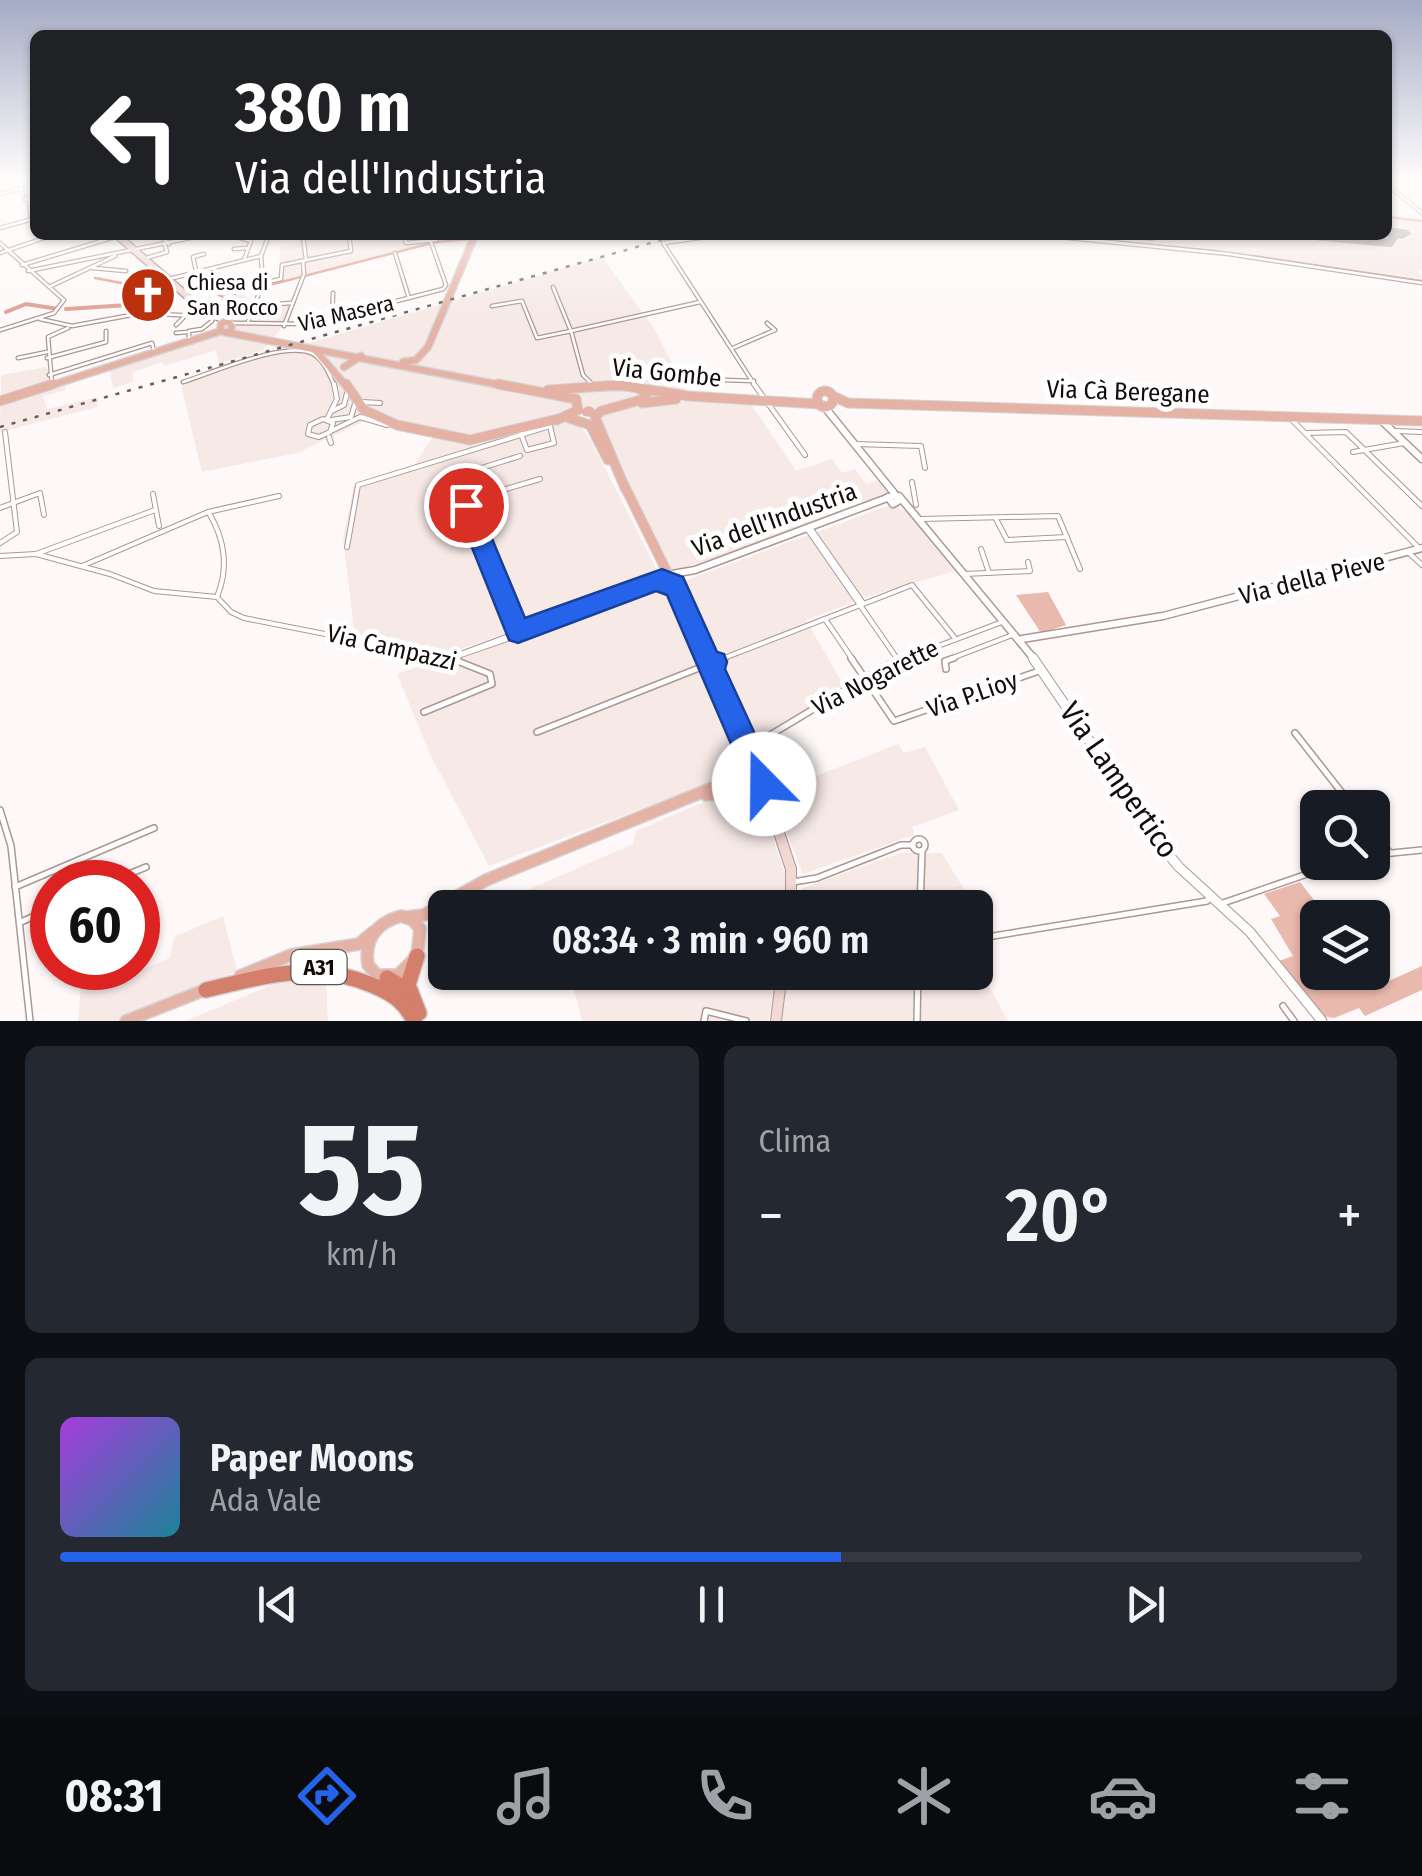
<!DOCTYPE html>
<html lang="it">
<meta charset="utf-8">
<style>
body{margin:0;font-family:"Fira Sans Condensed",sans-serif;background:#242831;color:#f1f3f6;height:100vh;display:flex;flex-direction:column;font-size:38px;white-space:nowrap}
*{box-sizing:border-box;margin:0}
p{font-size:32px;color:#9ea1a6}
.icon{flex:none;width:55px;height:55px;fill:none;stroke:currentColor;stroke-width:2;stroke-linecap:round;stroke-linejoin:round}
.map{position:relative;height:1021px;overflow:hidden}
.sheet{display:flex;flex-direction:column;gap:25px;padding:25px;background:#0d0f14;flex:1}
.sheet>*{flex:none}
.guide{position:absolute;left:30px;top:30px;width:1362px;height:210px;border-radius:15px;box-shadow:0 2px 8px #0004;background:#202124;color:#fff;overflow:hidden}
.controls{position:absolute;left:1300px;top:790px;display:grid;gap:20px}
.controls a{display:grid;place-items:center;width:90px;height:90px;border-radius:15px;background:#171b24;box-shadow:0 2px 8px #0004;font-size:50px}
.speed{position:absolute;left:30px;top:860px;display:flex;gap:20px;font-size:50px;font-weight:700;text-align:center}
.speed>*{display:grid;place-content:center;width:130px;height:130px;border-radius:50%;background:#171b24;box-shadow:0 2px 8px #0004;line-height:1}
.speed .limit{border:15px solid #d22;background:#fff;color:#111}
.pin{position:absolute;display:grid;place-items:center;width:85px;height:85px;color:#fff;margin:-42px;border:5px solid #fff;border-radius:50%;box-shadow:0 2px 10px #0007}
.me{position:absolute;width:110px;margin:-55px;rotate:338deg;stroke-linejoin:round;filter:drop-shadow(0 0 8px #0008)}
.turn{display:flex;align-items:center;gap:35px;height:210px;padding:0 40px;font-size:45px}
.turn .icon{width:130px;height:130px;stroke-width:2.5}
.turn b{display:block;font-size:70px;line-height:85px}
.big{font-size:75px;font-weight:600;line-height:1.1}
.sheet .card{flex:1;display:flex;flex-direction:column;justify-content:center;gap:15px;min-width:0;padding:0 35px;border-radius:15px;background:#242831}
.sheet .dial{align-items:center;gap:0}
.dial b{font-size:130px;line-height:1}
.song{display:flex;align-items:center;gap:30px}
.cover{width:120px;height:120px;border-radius:15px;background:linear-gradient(135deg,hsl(280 70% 55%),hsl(190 70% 35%))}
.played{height:10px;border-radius:5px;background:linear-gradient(90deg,#2563eb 60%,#363941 60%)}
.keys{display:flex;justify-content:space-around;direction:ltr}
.heat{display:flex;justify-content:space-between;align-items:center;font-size:55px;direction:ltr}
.sheet .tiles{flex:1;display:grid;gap:25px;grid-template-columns:1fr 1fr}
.card:last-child{grid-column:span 2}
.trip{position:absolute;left:428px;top:890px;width:565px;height:100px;border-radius:15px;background:#171b24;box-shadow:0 2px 8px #0004;font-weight:600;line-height:100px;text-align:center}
.dock{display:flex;height:160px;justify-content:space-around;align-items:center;background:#090b0e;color:#9ea1a6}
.dock .icon{width:70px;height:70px}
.dock .selected{color:#2563eb}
.dock b{font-size:45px;color:#f1f3f6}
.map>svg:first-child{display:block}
</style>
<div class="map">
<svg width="1422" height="1021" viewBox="0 0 1422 1021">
<rect width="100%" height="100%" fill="#fef9f8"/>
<g fill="#f6e9e6">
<polygon points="1388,218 1422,222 1422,269 1419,270 1422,279 1213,249 1063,235 1388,235"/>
<polygon points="299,235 327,238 462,235 459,240 436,242 279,281 280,247 299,242"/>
<polygon points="602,257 655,330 686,390 470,440 372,418 297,453 202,472 180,381"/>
<polygon points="243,292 252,305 293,303 283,326 263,350 219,363 216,350 164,366 162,362 133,372 133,382 113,388 109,366 205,336 219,328 218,320 211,314 219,300"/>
<polygon points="47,367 52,384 63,381 66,390 43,396 47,409 98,397 97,407 0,432 1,375"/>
<polygon points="692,400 749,401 796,471 832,459 842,473 855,469 866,484 881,479 887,493 874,502 677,571 668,570 598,417 631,406"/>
<polygon points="575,418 591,441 657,570 649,583 447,654 355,636 343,538 354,485 410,471 432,438 475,445"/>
<polygon points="890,505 908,512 958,570 869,596 806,620 844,686 756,741 750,740 679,583"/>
<polygon points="659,588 668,591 744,752 739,768 715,781 489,866 430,754 397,674 442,658 466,656"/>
<polygon points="898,744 904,753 925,747 959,810 912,827 914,835 803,874 775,802 785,788"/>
<polygon points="745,797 763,809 787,881 785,907 486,908 633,844 636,831 704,802"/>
<polygon points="900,853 942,853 993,937 975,940 975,908 795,908 803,888"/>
<polygon points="223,916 237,971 117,1021 78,1021 81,986 112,971 112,982 170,958 174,937"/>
<polygon points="975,960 1008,1021 779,1021 786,973 975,972"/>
<polygon points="570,973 776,973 769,1021 582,1021"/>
<polygon points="309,978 326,982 328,1021 185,1021 269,986"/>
</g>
<g fill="#e9b9ad">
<polygon points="1048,592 1066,625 1041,633 1016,595"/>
<polygon points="1300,882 1327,917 1318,918 1318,972 1370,973 1380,985 1422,966 1422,990 1365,1016 1359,1008 1334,1018 1322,1016 1279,961 1293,956 1271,919 1280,916 1264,894"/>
</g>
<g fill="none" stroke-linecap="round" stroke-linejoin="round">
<g stroke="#de9d8e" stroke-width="2.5">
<polyline points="1388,217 1422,221"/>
<polyline points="483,237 490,235"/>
<polyline points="1079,238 1216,251"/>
<polyline points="1253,256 1422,281"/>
<polyline points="95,278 158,290"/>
<polyline points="184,285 226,277 219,295 223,297 436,242 470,239"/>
</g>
<g stroke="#de9d8e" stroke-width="4">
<polyline points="66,309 144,304"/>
<polyline points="6,312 26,304 58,309"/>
</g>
<g stroke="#b2acaa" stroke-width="8">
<polyline points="1129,235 1153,237"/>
<polyline points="1265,235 1271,235"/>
<polyline points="1303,235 1390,243 1394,237 1389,233"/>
</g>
<polygon fill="#b2acaa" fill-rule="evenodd" points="1388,227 1408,230 1411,234 1402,239 1382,236 1388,235"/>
<g stroke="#ad9792" stroke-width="5">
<g id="minor-far2">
<polyline points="0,181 8,179"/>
<polyline points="1388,185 1422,213"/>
<polyline points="0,194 21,188 23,195"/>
<polygon points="28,197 31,198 25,200"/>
<polyline points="29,199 31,217"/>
<polyline points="0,228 29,220"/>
<polyline points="159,235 169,244"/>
<polyline points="241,235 240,238 251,241 244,260"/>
<polyline points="303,235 306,260"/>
<polyline points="404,235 406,243 436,240 438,235"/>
<polyline points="721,235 663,243 756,387"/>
<polyline points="1039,235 1229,254 1422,283"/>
<polyline points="0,243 64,300 54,313 0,330"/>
<polyline points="234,249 248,248"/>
<polyline points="0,253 53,235"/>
<polyline points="395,253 409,298"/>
<polyline points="146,258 167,252 165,245"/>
<polyline points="22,265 118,236"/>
<polyline points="93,268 126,271"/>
<polyline points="28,271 205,235"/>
<polyline points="196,271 193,257 204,254"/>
<polyline points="169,279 261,256"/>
<polyline points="263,283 281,279 282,265 351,251 349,235"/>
<polyline points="51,286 115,256"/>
<polyline points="553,287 571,331 700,302"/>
<polyline points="161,291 175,287"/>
<polyline points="274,304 293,303"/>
<polyline points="492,306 522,301 537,338 571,331 583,375 591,383"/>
<polyline points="40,319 72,326 142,313 213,317"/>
<polyline points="332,319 333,293"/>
<polyline points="248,322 263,283 261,256 269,235"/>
<polyline points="231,323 308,324 443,289 446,285 431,242"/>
<polyline points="176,325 185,316"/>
<polyline points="284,326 304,274 303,261"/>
<polyline points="176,333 187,332"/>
<polyline points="189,339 189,331 202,329 212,321"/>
<polyline points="733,348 775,330 767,323"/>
<polyline points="18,358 47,352"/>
<polyline points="47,358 106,342 106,331"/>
<polyline points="49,375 152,343 154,351"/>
<polyline points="724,380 754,381"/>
<path d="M183 382C212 373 285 340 313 354 324 360 330 376 335 387"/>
<polyline points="52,384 48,337 68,328"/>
</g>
</g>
<g stroke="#ad9792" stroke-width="6">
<g id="minor-far1">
<polyline points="754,384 805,455"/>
<polyline points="362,402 380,403"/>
<polyline points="332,411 344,405 347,393"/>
<polygon points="323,419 333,423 330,432 319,437 308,434 310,425"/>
<polyline points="327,419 337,399 334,384"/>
<polyline points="331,420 351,417 355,404"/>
<polyline points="1293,421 1420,549"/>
<polyline points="331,431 360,417 387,425"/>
<polyline points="1396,431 1421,432"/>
<polyline points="1307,433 1346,432 1422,506"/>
<polyline points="521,434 527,450 554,443 550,426"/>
<polyline points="329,437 331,443"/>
<polyline points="855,444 921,446 925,468"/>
<polyline points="1353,452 1404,443"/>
<polyline points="912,482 916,505"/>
<polyline points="153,494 159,526"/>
<polyline points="465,501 540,479"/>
<polyline points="0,508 40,493 44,515"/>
<path d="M209 513C225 540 229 568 217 597"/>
<polyline points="920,519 1058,516 1080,569"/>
<polyline points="996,519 1007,540 1067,537"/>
<polyline points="811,529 863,603"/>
<polyline points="808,530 898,660"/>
<polyline points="0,543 17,532 5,432"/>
<polyline points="347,547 358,485 550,426 550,422"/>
<polyline points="981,549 989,573"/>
<polyline points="1409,553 1422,565"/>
<polyline points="36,554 155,510"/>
<polyline points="0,556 36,554 110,574 154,591 217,597 231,612 244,618 457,660"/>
<polyline points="82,566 208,512 279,496"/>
<polyline points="965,574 1030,571 1028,562"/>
<polyline points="825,619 853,660"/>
<polyline points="519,635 456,476 520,456"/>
<polyline points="463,653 662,579"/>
<polyline points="452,658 665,585"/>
<polyline points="719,660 912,585 954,637"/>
<polyline points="901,660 1002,622"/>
<polyline points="947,660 1015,634"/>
</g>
</g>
<g stroke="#ad9792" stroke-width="8">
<g id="minor">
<polyline points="851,658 894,721 1039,671"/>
<polyline points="714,662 725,658"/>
<polyline points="946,669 945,661 954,658"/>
<polyline points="424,712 492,684 490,674 450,658"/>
<polyline points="537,732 704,666"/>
<polyline points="1295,733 1354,808"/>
<polyline points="752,746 885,666 907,658"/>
<polyline points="0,810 11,846 30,1021"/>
<polyline points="1372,831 1390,853"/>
<circle cx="919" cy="845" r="6"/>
<polyline points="1372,855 1422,850"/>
<polyline points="110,882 146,867"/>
<polyline points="793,882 817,878 901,845 912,845"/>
<polyline points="15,887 154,828"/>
<polyline points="1223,903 1342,862"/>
<polyline points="920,908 922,851"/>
<polyline points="21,922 52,908"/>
<polyline points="975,939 1207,901 1210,897"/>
<polyline points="1283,1006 1294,1021"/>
<polyline points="704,1021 706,1011 746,1021"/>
<polyline points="917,1021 918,972"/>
</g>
</g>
<g stroke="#ad9792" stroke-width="9">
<g id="tertiary-far1">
<polyline points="823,405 894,493"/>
<polyline points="1382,421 1422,459"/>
<polyline points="900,500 893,504 888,497 899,496 1035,660"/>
<polyline points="672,574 695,570 887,498"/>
<polyline points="1022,639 1163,616 1422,548"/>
</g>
</g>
<g stroke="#ad9792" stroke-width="11">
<polyline id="tertiary" points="1033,658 1159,843 1179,867 1250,932 1322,1021"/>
</g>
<g stroke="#ad9792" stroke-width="9">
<polyline id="secondary-far1" points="117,235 202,309 230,323"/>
</g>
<g stroke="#ad9792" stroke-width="12">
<g id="secondary">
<polyline points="763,784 791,869 791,908"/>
<polyline points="776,1021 782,972"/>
</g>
</g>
<g stroke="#d5d3d3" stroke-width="9">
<g id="primary-far2">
<circle cx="226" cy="327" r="5.5"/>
<polyline points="224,332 511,387"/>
<polyline points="315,350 347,387"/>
<polyline points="403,362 416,360 428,347 475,235"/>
<polyline points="344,367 361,356"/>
<polyline points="46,387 221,331"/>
<polyline points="597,387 629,387"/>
</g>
</g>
<g stroke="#d5d3d3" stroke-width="11">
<g id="primary-far1">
<polyline points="346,384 364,410 397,425 470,440 558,419"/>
<polyline points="498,384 576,399 578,410 557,420"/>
<polyline points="548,390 619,385 688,396 819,404"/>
<circle cx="825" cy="399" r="8"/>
<polyline points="835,397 848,403 1422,421"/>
<polyline points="0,401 53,384"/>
<polyline points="642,403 676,399"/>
<polyline points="569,418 590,425 608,460"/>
<polyline points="624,485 668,574"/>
<polyline points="625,488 595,417 601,411 644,399 647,393 639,389"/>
<polyline points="668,586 707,660"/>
</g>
</g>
<g stroke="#d5d3d3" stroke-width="14">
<g id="primary">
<circle cx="709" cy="665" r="5.5"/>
<polyline points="712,669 758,771"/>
<circle cx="753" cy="781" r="11"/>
<polyline points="706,795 749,790"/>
<path d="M401 916 413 920 420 929 417 956 398 975H377L368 965C364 939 376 923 401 916Z"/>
<polyline points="406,917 424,915 486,880 744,775"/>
<polyline points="240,976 291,955 359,944 373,932"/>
<polyline points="126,1021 207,989"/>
</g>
</g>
<g stroke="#d5d3d3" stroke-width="18">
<g id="motorway">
<polyline points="417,956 408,985 419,1013"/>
<polyline points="387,978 409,991"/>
<path d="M206 990C265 976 316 960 374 986 393 994 405 1002 414 1021"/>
</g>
</g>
<use href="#minor-far2" stroke="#fff" stroke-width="2.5"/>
<use href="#minor-far1" stroke="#fff" stroke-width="4"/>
<use href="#minor" stroke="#fff" stroke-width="5"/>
<use href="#tertiary-far1" stroke="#fff" stroke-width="6"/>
<use href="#tertiary" stroke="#fff" stroke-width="9"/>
<use href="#secondary-far1" stroke="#f2d9d3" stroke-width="6"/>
<use href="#secondary" stroke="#f2d9d3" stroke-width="10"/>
<use href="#primary-far2" stroke="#e5b2a6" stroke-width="6"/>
<use href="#primary-far1" stroke="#e5b2a6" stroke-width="9"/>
<use href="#primary" stroke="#e5b2a6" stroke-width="11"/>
<use href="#motorway" stroke="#d47f6b" stroke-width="15"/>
<polyline stroke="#655f5d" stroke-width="2.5" stroke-dasharray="4 8" stroke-linecap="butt" points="0,427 679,235"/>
<g stroke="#d5d3d3" stroke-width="11" stroke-linecap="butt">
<polyline id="primary-bridge" points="586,412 590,411"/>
</g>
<use href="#primary-bridge" stroke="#e5b2a6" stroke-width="9"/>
</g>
<linearGradient id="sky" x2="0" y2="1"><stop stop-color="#a4abc4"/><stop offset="0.56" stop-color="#fffcfc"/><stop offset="1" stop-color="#fffcfc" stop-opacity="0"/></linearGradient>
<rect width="1422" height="322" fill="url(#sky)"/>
<polygon fill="#2563eb" stroke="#184099" stroke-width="2.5" points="466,496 478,505 525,618 662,569 683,577 717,652 724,654 727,662 725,669 778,784 774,795 764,799 753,795 667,595 656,591 518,643 509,640 455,505"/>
<defs>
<g id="church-disc" transform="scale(2.875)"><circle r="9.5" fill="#bb310e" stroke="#fff"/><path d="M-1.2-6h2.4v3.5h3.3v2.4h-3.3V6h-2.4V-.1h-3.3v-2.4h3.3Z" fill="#fff"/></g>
</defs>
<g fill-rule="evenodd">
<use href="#church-disc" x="148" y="295"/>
</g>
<g text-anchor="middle" stroke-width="10" stroke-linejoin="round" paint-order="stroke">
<g font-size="22" fill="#130c0a" stroke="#fff" text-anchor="start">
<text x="187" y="290">Chiesa di<tspan x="187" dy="25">San Rocco</tspan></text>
</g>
<g font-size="22" fill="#130c0a" stroke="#fff">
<text transform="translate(346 313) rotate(-13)" y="8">Via Masera</text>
</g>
<rect fill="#fff" stroke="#5a5554" stroke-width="2.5" x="291.5" y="950" width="55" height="34" rx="8"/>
<g font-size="22" font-weight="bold" fill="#130c0a">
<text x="319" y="975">A31</text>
</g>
<g font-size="25" fill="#130c0a" stroke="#fff">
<text transform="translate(667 372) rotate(6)" y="9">Via Gombe</text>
<text transform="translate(1128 391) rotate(2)" y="9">Via Cà Beregane</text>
<text transform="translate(774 519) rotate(-20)" y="9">Via dell'Industria</text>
<text transform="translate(1312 578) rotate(-14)" y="9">Via della Pieve</text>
<text transform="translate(392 647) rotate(13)" y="9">Via Campazzi</text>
<text transform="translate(875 677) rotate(-27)" y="9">Via Nogarette</text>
<text transform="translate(972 694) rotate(-19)" y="9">Via P.Lioy</text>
</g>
<g font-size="30" fill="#130c0a" stroke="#fff">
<text transform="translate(1119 780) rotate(55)" y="10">Via Lampertico</text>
</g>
</g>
</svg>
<div class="controls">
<a><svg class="icon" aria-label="search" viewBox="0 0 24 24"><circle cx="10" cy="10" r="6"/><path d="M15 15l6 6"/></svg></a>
<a><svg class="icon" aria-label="layers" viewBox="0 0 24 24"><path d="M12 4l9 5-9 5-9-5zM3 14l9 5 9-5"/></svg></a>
</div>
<div class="speed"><div class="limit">60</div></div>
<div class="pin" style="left:466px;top:505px;background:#d93025"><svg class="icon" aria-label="arrive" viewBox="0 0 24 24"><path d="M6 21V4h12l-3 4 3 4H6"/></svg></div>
<svg class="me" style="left:764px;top:784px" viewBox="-20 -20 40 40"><circle r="19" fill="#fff"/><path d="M0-13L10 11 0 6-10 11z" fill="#2563eb"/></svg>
<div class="trip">08:34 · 3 min · 960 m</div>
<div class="guide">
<div class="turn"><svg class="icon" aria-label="left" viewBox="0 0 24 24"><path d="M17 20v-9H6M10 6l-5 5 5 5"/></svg><div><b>380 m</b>Via dell'Industria</div></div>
</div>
</div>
<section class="sheet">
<div class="tiles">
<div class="card dial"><b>55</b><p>km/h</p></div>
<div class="card"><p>Clima</p>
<div class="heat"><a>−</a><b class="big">20°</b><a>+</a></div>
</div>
<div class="card">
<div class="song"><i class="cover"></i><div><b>Paper Moons</b><p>Ada Vale</p></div></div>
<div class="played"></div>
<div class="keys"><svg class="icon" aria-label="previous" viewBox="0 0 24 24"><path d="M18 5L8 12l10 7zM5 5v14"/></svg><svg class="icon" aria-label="pause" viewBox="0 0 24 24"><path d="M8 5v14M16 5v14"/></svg><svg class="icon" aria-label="next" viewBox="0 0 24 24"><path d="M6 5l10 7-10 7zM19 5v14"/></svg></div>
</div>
</div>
</section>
<nav class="dock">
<b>08:31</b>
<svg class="icon selected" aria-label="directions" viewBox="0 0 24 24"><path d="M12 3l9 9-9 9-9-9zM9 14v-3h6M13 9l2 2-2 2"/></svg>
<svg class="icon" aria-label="music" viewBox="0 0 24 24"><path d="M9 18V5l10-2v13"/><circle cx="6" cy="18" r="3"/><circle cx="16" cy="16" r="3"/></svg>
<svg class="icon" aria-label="phone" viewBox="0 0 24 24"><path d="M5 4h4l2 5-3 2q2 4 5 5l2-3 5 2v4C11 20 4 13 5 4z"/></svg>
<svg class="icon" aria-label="climate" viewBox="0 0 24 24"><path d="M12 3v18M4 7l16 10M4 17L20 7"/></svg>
<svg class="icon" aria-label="car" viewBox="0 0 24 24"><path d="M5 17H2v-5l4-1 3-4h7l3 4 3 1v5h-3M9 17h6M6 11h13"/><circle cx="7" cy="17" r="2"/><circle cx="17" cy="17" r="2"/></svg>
<svg class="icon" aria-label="filters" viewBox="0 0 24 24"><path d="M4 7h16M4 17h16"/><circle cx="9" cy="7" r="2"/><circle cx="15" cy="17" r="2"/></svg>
</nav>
